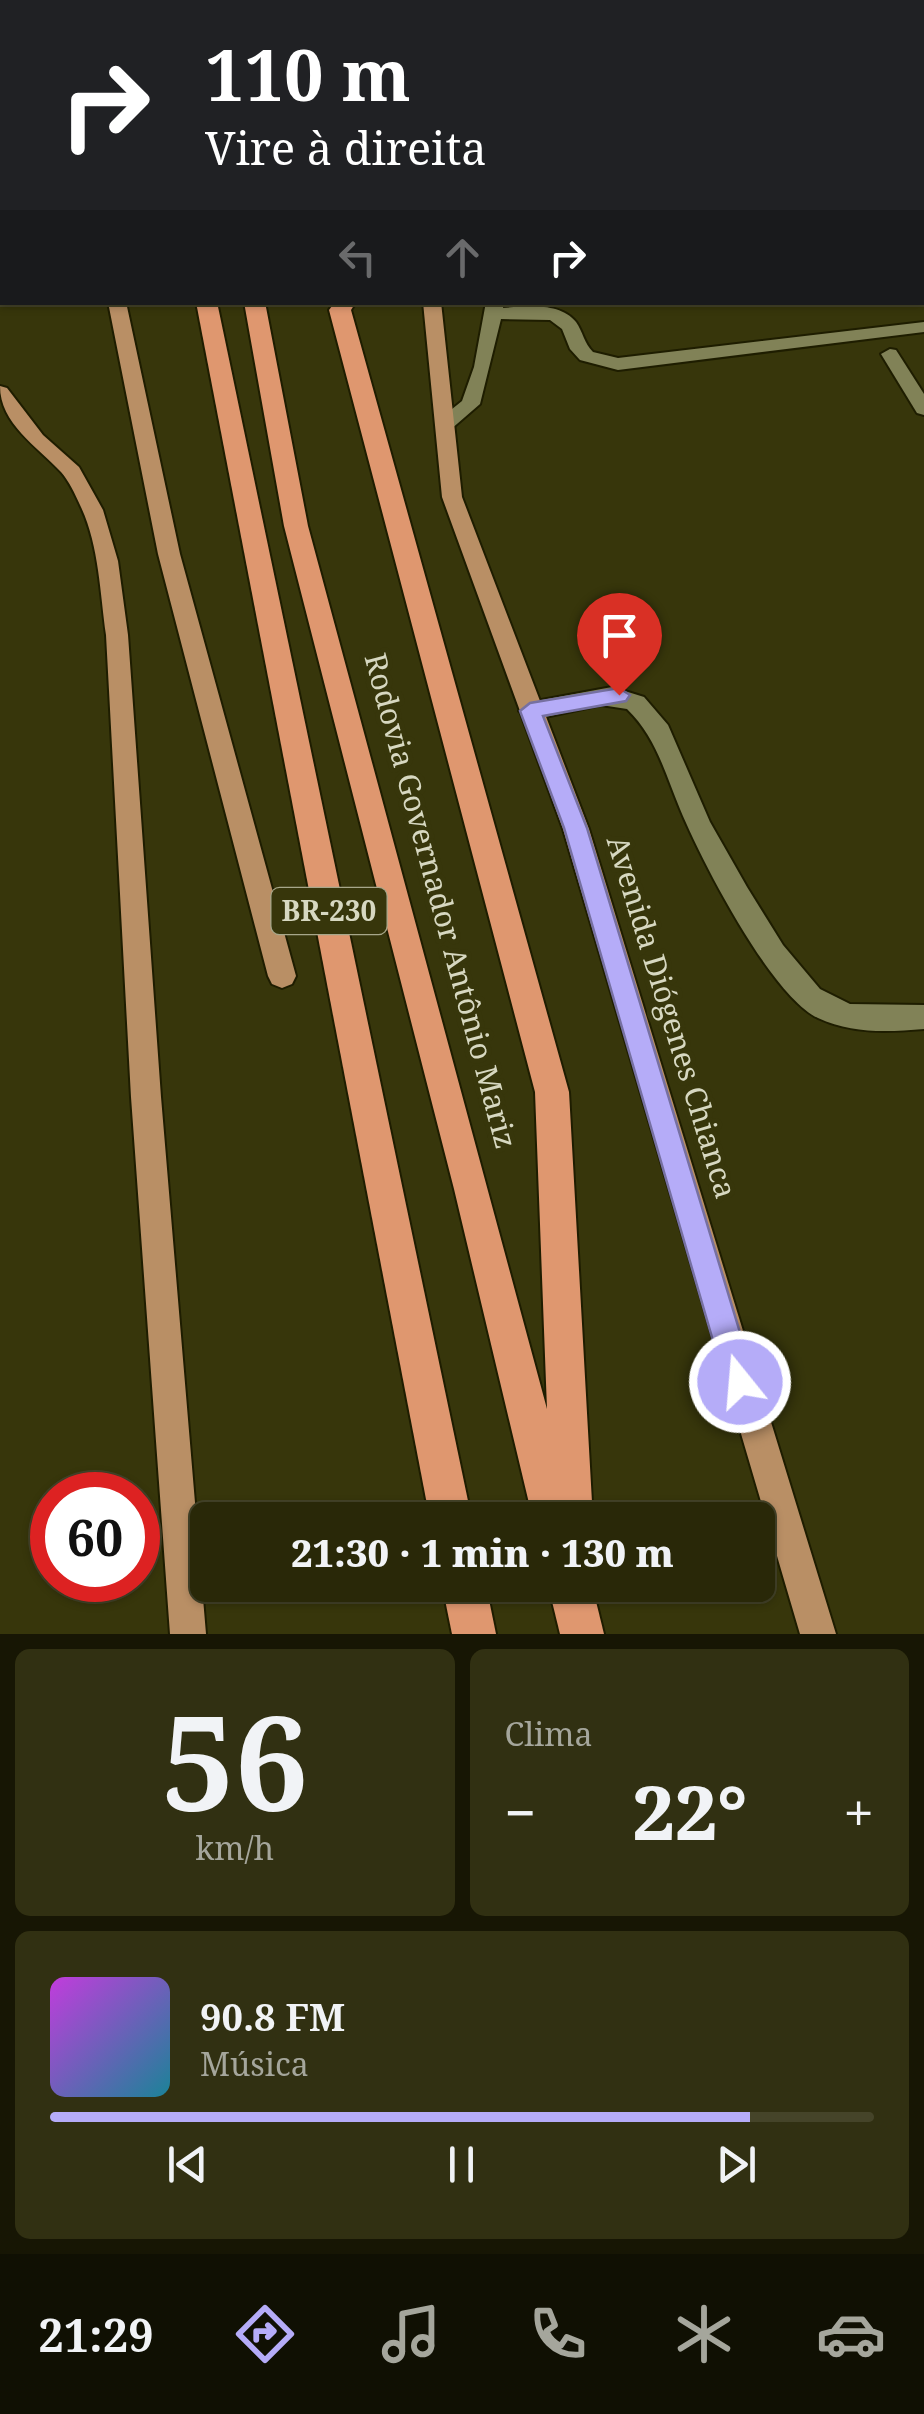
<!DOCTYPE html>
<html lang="pt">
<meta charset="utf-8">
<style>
body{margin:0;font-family:"Noto Serif",serif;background:#313012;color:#f1f3f6;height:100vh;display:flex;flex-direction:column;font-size:38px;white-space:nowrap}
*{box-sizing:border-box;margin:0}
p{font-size:32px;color:#a5a69c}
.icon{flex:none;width:55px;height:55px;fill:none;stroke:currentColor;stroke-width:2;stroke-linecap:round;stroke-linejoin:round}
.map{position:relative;height:1634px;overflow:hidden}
.drawer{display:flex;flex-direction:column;gap:15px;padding:15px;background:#171604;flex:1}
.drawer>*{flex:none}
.banner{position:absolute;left:0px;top:0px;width:925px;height:305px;box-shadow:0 2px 8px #0004,0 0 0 2px #454429;background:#202124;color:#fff;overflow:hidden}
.speed{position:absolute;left:30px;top:1472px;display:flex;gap:20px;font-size:50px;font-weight:700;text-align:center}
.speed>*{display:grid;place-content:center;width:130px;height:130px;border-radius:50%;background:#292808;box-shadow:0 2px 8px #0004,0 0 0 2px #454429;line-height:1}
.speed .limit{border:15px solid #d22;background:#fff;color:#111}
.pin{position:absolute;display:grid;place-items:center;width:85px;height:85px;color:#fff;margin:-102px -42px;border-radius:50% 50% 50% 0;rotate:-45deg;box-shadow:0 0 10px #0007}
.pin .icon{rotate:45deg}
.me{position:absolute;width:110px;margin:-55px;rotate:343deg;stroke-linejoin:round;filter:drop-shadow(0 0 8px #0008)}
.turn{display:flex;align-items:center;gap:35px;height:210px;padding:0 40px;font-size:45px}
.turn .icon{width:130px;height:130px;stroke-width:2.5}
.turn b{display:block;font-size:70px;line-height:85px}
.lanes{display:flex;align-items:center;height:95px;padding:0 40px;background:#0003;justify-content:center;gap:50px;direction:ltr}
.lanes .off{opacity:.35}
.big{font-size:75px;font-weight:800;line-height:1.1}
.drawer .tile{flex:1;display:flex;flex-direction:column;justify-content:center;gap:15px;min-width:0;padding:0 35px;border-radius:15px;background:#313012}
.drawer .dial{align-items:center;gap:0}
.dial b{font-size:130px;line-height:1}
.song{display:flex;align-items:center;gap:30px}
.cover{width:120px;height:120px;border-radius:15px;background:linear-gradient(135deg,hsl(290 70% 55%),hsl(190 70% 35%))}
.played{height:10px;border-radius:5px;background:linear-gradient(90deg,#b5acf8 85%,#454429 85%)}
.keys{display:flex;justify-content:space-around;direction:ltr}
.heat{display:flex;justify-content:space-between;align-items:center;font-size:55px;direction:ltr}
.drawer .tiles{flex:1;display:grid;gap:15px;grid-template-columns:1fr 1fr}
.tile:last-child{grid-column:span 2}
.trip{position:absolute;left:190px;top:1502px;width:585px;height:100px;border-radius:15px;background:#292808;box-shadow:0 2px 8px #0004,0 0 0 2px #454429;font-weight:800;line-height:100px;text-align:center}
.menu{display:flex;height:160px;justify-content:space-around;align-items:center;background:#101003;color:#a5a69c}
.menu .icon{width:70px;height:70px}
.menu .active{color:#b5acf8}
.menu b{font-size:45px;color:#f1f3f6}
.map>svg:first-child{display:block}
</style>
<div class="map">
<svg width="924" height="1634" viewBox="0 0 924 1634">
<rect width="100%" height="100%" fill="#37360b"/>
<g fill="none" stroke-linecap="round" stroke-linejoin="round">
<g stroke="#1e1d00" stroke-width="4">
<g id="minor">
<polygon points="569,0 583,0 584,2 571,2"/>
<rect x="922" y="114" width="2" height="8"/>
<polygon points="922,225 924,226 924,237 922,237"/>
<path d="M486 302H504L503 308C526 306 560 302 576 322 583 332 584 343 593 352L618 358 924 322V332L618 370 580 360 570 349 562 329 550 320 501 319 480 404 450 430H436V422L462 401 474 367Z"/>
<polygon points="890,349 896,350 924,394 924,415 917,413 881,354"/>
<path d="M612 687 644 697 668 725 710 822 747 887 783 945 820 989 850 1004 924 1005V1029C888 1032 852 1034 818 1018 771 996 701 860 680 809 665 773 656 737 627 709L601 705 531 720 519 711 531 702Z"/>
</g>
</g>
<g stroke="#1e1d00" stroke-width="4">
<g id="major">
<polygon points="99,0 113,0 113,2 100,2"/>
<rect x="922" y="35" width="2" height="8"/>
<rect x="922" y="68" width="2" height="8"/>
<rect x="0" y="97" width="2" height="10"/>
<polygon points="2,167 2,178 0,179 0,168"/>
<polygon points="0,230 2,231 2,241 0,240"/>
<polygon points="108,302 126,302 180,554 296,976 292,984 282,988 272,984 268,976 158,554"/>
<polygon points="423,302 441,302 462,497 589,829 836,1634 800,1634 563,829 442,497"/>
<path d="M0 386 7 388 43 435 79 467 103 510 118 561 128 635 161 1097 206 1634H170L131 1097 106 635C100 593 99 544 80 505 75 494 69 481 61 472 37 446 0 424 0 386Z"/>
</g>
</g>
<g stroke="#1e1d00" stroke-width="4">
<g id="highway">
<rect x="144" y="0" width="16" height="2"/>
<polygon points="184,0 200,0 201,2 185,2"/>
<polygon points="291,0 309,0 311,2 293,2"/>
<polygon points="196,302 217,302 472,1520 430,1520"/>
<polygon points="244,302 265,302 308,526 547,1409 535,1092 329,310 335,302 356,302 351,310 569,1092 593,1520 533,1520 454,1189 284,526"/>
<polygon points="442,1585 486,1585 496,1634 452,1634"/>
<polygon points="548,1585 592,1585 604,1634 560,1634"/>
</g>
</g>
<use href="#minor" fill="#818257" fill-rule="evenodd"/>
<use href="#major" fill="#b98f65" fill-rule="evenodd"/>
<use href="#highway" fill="#df976f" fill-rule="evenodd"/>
</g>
<polygon fill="#b5acf8" stroke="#7670a1" stroke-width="2.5" points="619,688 630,695 626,701 543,716 587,828 755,1382 751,1392 740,1397 729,1392 725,1382 564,828 520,711 530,703"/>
<g text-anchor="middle" stroke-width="10" stroke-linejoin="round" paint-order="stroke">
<rect fill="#37360b" stroke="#a7a78a" stroke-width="2.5" x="271.5" y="888" width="115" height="46" rx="8"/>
<g font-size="28" font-weight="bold" fill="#d7d8c1">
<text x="329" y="921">BR-230</text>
</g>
<g font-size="30" fill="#d7d8c1" stroke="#37360b">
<text transform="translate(440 901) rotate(75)" y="10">Rodovia Governador Antônio Mariz</text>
<text transform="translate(671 1017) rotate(73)" y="10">Avenida Diógenes Chianca</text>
</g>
</g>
</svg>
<div class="speed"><div class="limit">60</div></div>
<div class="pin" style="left:619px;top:695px;background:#d93025"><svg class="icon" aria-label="arrive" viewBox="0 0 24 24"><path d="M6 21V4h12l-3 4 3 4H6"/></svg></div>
<svg class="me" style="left:740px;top:1382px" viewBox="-20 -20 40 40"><circle r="17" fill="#b5acf8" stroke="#fff" stroke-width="3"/><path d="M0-11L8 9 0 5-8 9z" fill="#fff"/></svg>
<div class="trip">21:30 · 1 min · 130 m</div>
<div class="banner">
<div class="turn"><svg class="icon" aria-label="right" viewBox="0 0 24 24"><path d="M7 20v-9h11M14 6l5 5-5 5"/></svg><div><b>110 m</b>Vire à direita</div></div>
<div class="lanes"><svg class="icon off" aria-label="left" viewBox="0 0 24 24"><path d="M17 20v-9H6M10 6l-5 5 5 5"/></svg><svg class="icon off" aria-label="ahead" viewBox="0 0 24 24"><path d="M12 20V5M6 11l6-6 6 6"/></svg><svg class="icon" aria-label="right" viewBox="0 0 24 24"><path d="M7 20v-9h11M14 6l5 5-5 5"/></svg></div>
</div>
</div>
<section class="drawer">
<div class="tiles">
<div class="tile dial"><b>56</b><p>km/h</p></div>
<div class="tile"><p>Clima</p>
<div class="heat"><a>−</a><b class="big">22°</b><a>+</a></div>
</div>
<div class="tile">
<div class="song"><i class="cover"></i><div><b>90.8 FM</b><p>Música</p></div></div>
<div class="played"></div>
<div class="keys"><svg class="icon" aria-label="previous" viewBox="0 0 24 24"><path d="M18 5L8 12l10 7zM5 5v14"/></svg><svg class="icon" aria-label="pause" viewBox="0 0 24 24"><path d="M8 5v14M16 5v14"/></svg><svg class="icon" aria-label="next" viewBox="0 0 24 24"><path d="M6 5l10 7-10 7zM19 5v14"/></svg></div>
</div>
</div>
</section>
<nav class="menu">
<b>21:29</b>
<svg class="icon active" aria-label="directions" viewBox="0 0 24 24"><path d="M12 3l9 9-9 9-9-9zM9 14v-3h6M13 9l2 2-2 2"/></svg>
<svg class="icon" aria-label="music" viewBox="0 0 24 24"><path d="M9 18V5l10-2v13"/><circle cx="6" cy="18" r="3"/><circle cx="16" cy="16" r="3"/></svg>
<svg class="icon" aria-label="phone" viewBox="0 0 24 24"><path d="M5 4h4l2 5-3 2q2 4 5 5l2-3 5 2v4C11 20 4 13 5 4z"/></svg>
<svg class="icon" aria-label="climate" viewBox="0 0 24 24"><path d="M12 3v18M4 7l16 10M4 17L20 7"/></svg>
<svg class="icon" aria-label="car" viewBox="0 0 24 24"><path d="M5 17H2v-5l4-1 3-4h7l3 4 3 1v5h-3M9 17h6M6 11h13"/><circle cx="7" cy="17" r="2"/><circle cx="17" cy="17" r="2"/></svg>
</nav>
